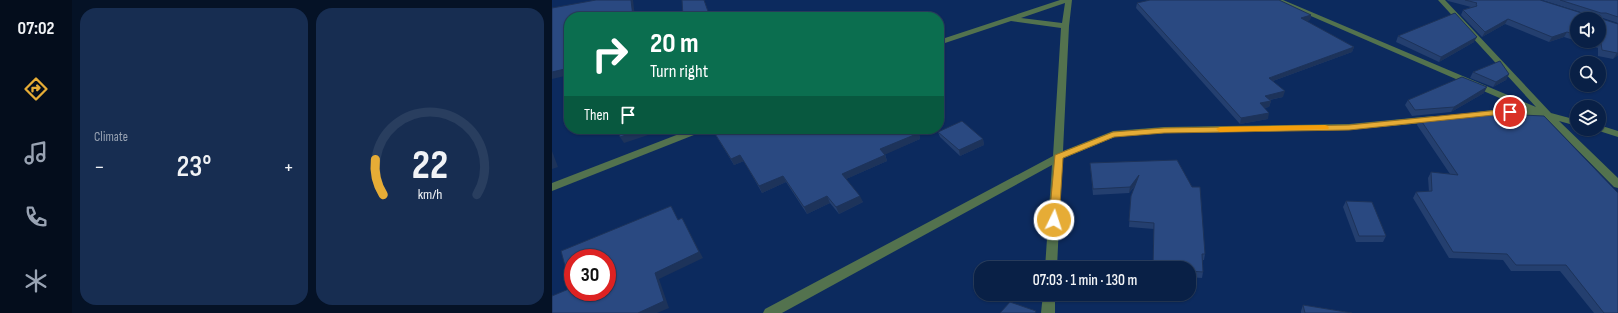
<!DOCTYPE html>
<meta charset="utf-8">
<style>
body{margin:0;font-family:"Sofia Sans Condensed",sans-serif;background:#172d51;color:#f1f3f6;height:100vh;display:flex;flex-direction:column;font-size:15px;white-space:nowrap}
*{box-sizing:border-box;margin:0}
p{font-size:13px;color:#99a3b3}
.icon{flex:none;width:22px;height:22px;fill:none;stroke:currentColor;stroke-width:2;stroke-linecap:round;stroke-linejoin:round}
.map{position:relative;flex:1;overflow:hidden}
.panel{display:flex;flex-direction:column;gap:8px;padding:8px;background:#051226;width:480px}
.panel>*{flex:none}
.guide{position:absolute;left:12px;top:12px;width:380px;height:122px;border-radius:16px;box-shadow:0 1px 3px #0004,0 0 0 1px #293e5f;background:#0b6e4f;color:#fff;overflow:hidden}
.fabs{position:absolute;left:1018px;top:12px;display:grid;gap:8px}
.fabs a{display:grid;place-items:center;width:36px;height:36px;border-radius:50%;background:#092046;box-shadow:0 1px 3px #0004,0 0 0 1px #293e5f;font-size:20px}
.speed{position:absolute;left:12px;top:249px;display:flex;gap:8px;font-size:20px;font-weight:700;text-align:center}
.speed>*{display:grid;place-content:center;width:52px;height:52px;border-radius:50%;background:#092046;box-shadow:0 1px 3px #0004,0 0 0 1px #293e5f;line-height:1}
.speed .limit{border:6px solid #d22;background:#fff;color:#111}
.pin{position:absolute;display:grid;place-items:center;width:34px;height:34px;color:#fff;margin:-17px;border:2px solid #fff;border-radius:50%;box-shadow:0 1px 4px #0007}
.me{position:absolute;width:44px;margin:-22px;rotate:4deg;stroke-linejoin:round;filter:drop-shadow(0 0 3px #0008)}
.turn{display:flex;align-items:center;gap:14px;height:84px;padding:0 20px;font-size:18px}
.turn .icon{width:52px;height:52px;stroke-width:2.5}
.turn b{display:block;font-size:28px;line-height:34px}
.then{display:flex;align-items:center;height:38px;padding:0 20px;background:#0003;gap:8px;font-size:15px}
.big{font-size:30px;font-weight:600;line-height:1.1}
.panel .widget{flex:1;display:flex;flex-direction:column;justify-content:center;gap:6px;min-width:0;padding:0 14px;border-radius:16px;background:#172d51}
.panel .dial{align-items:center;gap:0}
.dial svg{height:104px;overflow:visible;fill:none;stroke:#293e5f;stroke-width:7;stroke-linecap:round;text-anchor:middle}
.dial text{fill:#f1f3f6;stroke:none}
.heat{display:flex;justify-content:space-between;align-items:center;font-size:22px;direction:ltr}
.panel .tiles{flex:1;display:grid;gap:8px;grid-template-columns:repeat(2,1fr)}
.trip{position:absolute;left:422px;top:261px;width:222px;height:40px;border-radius:16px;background:#092046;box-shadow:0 1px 3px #0004,0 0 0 1px #293e5f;font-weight:600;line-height:40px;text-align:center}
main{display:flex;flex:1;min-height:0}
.tabs{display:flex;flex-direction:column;width:72px;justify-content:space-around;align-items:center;background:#040d1c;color:#99a3b3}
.tabs .icon{width:28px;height:28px}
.tabs .selected{color:#e6ac36}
.tabs b{font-size:18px;color:#f1f3f6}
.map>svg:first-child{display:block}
</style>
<main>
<nav class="tabs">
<b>07:02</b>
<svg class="icon selected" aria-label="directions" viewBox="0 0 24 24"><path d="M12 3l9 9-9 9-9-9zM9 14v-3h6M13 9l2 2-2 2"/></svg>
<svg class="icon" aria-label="music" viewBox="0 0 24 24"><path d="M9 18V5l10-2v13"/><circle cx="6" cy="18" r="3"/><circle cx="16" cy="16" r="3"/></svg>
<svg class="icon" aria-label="phone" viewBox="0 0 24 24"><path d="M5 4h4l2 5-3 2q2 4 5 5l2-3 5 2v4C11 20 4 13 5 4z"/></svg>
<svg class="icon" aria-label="climate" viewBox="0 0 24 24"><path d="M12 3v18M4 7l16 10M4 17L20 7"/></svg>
</nav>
<section class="panel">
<div class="tiles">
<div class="widget"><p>Climate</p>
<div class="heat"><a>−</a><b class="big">23°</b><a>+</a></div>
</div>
<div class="widget dial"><svg viewBox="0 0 100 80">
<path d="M14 69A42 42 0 1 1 86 69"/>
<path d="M14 69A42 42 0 0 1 8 42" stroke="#e6ac36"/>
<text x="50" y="56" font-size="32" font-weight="700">22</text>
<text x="50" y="72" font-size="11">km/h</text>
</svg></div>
</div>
</section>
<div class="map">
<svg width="1066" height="313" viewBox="0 0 1066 313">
<rect width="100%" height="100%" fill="#0c2a5e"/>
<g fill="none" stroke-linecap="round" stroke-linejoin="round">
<g fill="#53724e" fill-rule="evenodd">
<path d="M508 0H520L517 26 511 151 561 131 612 127 797 124 881 116 886 119 881 122 797 130 612 133 563 137 510 159 505 268H493L500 165 230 313H211L213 309 501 156 509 28 459 21 387 45V40ZM513 3 510 23 469 18Z"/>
<polygon points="722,0 731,0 984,107 886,0 893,0 999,113 1025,120 1025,126 1007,121 1066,178 1066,188 1062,187 993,117 958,114 920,117 918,115 923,112 958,108 975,110"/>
<polygon points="1047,125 1066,131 1066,137 1044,130 1043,129 1047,129"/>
<polygon points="140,129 154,129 152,131 0,191 0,183"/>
<polygon points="491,294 503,294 503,313 489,313"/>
</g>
</g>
<g fill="#243f6f" fill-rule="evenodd">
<path d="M895 0H988L1036 15H1038L990 0H1066V23L1051 18H1049L1066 55 1061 59 1046 56V48L1012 37 997 42 953 24 930 37 909 15 911 10 919 7 896 1ZM1025 19 1047 41H1025Z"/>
<polygon points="585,3 759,15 758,20 754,21 802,47 800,52 721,81 731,97 718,100 719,101 717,107 712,108 716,119 688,124 584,8"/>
<polygon points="846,36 922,42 887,62 844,42"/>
<polygon points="921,72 957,74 954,80 941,87 918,78"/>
<polygon points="932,93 899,112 860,116 853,105 856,100"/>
<polygon points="868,119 1066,313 1042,313 1008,271 959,271 951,260 897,258 861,198 864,192 877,192 876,178 879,172 898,174 865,125"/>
<polygon points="160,129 363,129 367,133 368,139 333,154 335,161 294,179 311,202 287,214 278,203 255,214 234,182 210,193 192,161 182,165"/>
<polygon points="386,132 431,139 432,145 408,156 388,137"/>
<polygon points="625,160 653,254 652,260 651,260 651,272 650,278 637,277 637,268 601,268 602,229 577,227 579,196 583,186 577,193 541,195 538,163"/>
<polygon points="794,201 834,236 831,242 804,242 791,207"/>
<polygon points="751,305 800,313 749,313 749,311"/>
</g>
<g fill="#1d335a">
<polygon points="79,0 81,0 83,17 81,17"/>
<polygon points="759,15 758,20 748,23 749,18"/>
<polygon points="956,19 953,24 930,37 933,32"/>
<polygon points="1015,32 1012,37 997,42 1000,37"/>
<polygon points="925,37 922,42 887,62 889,57"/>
<polygon points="802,47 800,52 715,83 717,78"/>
<polygon points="1065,53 1066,53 1066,55 1061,59"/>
<polygon points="17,68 17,75 0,79 0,72"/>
<polygon points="957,74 954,80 941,87 944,82"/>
<polygon points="935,87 932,93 899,112 902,107"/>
<polygon points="733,91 731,97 712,101 713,96"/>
<polygon points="719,101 717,107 707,109 708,103"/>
<polygon points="717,113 716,119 688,124 689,118"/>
<polygon points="92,129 114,129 72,143 68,137"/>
<polygon points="367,133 368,139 330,156 328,149"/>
<polygon points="431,139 432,145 408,156 407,150"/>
<polygon points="0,151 6,167 0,169"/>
<polygon points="188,155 192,161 182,165 179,159"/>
<polygon points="333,155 335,161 292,180 290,174"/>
<polygon points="587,175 586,181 577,193 578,187"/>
<polygon points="231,176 234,182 210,193 207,186"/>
<polygon points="275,196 278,203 255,214 252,207"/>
<polygon points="308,196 311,202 287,214 284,207"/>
<polygon points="130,218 133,224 151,258 107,279 117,308 105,313 86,313 103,273"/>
</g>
<g fill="#2a4981" stroke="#1d335a" fill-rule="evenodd">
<polygon points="44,0 79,0 81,17 17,17 17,68 0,72 0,8"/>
<polygon points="130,0 152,0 158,17 131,17"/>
<polygon points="598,0 727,0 759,15 749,18 802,47 717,78 733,91 713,96 719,101 708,103 717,113 689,118 585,3"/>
<polygon points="913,0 988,0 1036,15 1048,15 1050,19 1066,24 1066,53 1065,53 1050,50 1049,43 1043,41 1047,41 1047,19 1025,19 1025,35 1015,32 1000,37 956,19 933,32 911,10 925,6 924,4 925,3"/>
<polygon points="1008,0 1066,0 1066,17 1054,13 1049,13"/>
<polygon points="903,13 925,37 889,57 846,36"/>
<polygon points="948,61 957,74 944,82 921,72"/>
<polygon points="910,77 935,87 902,107 863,110 856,100"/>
<polygon points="926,113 992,116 1066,193 1066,313 1052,313 1014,265 964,265 955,254 901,252 864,192 880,191 879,172 906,175 868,119"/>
<polygon points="410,121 431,139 407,150 386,132"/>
<polygon points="66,129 92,129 68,137"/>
<polygon points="160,129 363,129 367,133 328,149 333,155 290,174 308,196 284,207 275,196 252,207 231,176 207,186 188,155 179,159"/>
<polygon points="625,160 640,187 648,187 653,254 650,254 651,272 637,271 637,268 601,268 602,223 577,221 579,196 587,175 578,187 541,189 538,163"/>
<polygon points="794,201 820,202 834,236 807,236"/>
<path d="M119 206 126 220 130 218 147 252 103 273 112 301 86 313H0V296L19 288 9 251ZM21 258H55V292H21Z"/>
<polygon points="458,302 484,311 483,313 448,313"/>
<polygon points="751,305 800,313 753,313"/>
</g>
<polygon fill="#e6ac36" stroke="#967023" points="958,109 961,110 962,112 961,113 797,130 612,133 562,137 511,158 507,220 506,223 499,223 497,220 503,155 561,132 612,128 797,125"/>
<polygon fill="#f59e0b" points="773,125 776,126 777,128 776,129 668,132 664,129 668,127"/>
</svg>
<div class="fabs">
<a><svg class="icon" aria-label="sound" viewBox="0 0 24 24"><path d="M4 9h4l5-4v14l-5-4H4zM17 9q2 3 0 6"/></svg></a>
<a><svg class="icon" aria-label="search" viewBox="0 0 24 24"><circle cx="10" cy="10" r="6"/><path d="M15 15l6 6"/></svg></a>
<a><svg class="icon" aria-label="layers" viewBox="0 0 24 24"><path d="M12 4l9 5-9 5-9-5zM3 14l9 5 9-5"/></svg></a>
</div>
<div class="speed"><div class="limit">30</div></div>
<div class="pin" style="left:958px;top:112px;background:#d93025"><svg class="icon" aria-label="arrive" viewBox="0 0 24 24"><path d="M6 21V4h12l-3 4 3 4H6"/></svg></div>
<svg class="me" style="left:502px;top:220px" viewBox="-20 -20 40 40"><circle r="17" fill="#e6ac36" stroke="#fff" stroke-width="3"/><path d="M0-11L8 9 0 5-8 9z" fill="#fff"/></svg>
<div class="trip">07:03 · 1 min · 130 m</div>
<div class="guide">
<div class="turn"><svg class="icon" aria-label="right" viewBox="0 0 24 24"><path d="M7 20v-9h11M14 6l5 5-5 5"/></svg><div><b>20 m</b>Turn right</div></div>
<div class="then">Then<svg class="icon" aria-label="arrive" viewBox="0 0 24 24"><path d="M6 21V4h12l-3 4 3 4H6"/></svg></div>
</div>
</div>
</main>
